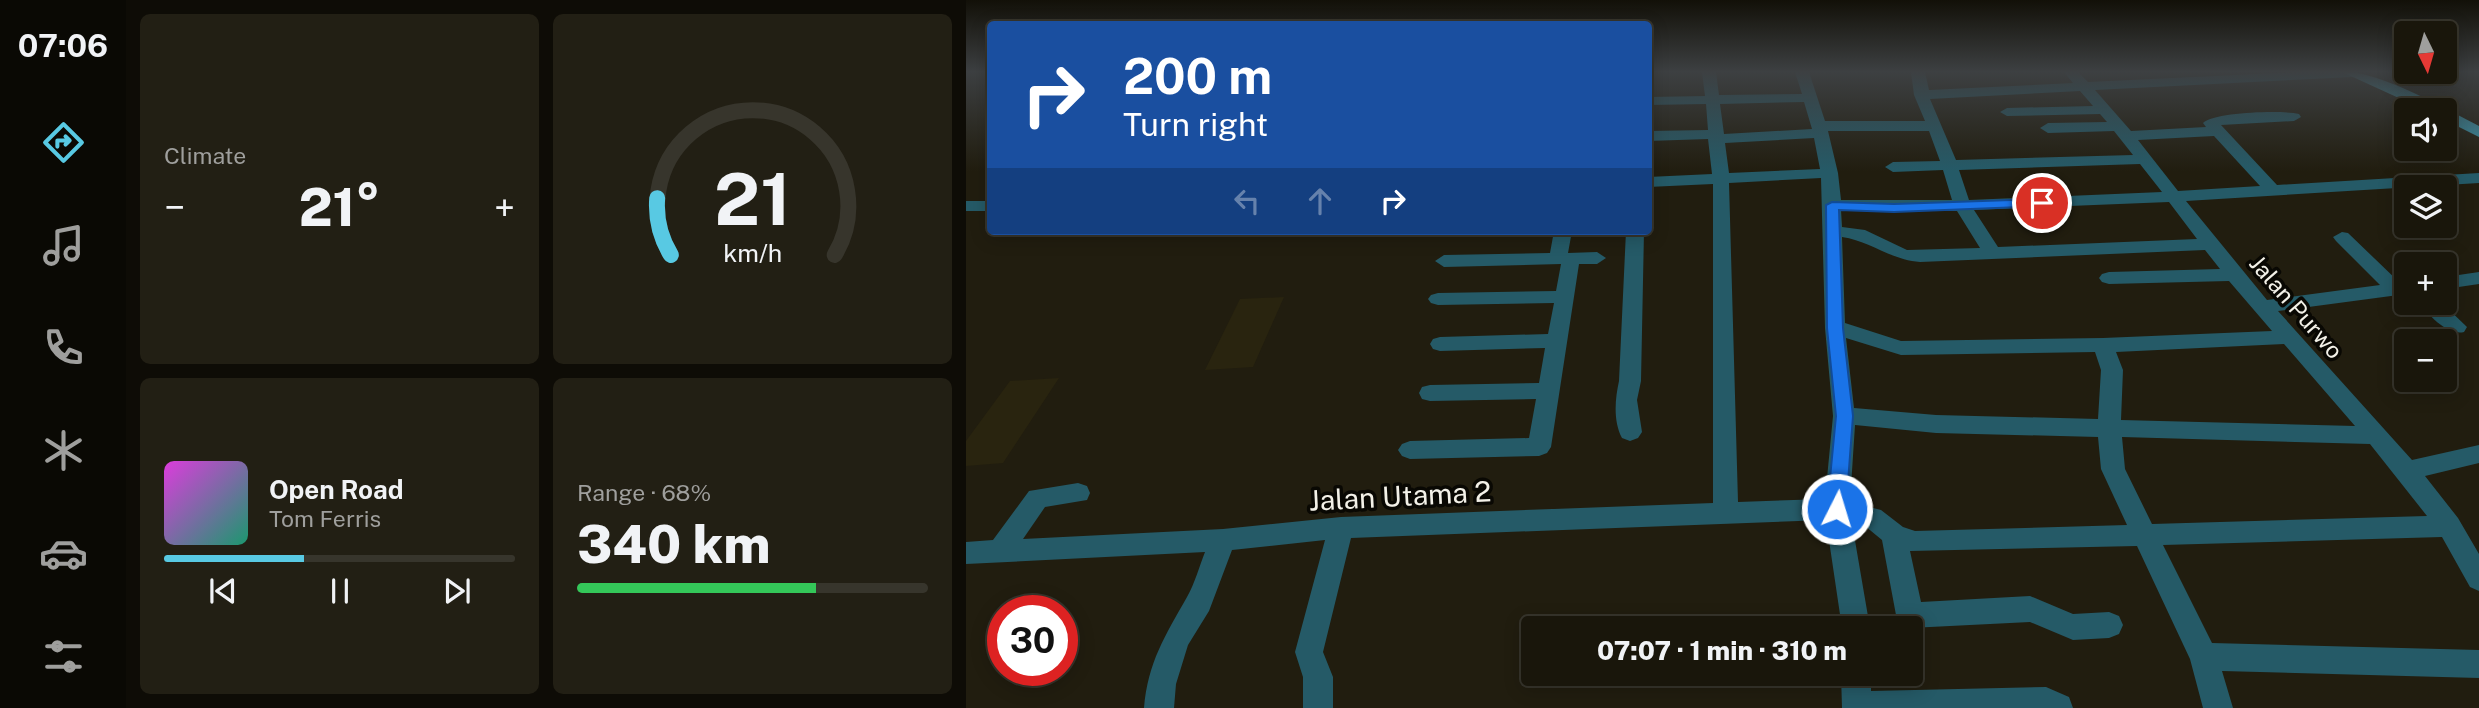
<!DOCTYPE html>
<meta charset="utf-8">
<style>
body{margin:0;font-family:"Public Sans",sans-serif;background:#221f14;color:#f1f3f6;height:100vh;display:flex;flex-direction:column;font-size:26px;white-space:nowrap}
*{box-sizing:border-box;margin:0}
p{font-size:23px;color:#9f9f9d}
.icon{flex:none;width:38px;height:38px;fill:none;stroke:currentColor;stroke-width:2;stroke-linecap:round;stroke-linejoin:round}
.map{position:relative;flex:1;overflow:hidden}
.details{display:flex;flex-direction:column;gap:14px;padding:14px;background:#0e0c06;width:840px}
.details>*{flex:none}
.hud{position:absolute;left:21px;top:21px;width:665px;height:214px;border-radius:7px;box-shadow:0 4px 18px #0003,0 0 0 2px #37352c;background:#1a4fa0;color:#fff;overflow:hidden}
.needle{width:46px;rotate:175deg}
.buttons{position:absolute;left:1428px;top:21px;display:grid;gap:14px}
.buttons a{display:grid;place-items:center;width:63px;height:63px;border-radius:7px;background:#19160b;box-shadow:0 4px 18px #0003,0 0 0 2px #37352c;font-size:35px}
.speed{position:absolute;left:21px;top:595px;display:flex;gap:14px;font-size:35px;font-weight:700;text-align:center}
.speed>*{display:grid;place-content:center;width:91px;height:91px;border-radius:50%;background:#19160b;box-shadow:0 4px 18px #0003,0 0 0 2px #37352c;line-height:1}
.speed .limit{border:10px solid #d22;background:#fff;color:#111}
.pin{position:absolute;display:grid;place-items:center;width:60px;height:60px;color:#fff;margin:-30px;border:4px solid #fff;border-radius:50%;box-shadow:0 2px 7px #0007}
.me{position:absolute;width:77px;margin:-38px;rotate:5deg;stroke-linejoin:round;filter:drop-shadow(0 0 5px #0008)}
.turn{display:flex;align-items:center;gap:24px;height:147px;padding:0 21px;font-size:32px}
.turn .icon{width:91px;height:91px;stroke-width:2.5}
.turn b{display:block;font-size:49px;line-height:60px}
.lanes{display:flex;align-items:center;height:66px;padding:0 21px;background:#0003;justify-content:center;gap:35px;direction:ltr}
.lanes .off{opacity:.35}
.big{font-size:52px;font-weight:800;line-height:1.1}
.details .card{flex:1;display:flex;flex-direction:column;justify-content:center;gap:10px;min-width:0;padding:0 24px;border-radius:10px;background:#221f14}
.details .dial{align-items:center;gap:0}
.dial svg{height:182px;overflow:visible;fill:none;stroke:#37352c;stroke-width:7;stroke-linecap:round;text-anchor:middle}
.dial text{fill:#f1f3f6;stroke:none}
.song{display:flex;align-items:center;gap:21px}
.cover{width:84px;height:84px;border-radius:10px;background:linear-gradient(135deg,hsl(300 70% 55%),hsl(160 70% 35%))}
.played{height:7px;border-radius:4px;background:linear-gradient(90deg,#58c9e3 40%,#37352c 40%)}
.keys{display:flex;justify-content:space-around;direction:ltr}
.heat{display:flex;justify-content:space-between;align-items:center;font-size:38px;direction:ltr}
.charge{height:10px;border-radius:5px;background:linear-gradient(90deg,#34c759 68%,#37352c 0)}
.details .tiles{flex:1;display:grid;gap:14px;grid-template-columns:repeat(2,1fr)}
.trip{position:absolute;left:555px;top:616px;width:402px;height:70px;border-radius:7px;background:#19160b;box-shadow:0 4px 18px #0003,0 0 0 2px #37352c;font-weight:800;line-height:70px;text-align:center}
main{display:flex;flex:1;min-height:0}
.dock{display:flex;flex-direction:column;width:126px;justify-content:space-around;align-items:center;background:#0a0904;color:#9f9f9d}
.dock .icon{width:49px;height:49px}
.dock .current{color:#58c9e3}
.dock b{font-size:32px;color:#f1f3f6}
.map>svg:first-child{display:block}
</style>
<main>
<nav class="dock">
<b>07:06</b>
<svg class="icon current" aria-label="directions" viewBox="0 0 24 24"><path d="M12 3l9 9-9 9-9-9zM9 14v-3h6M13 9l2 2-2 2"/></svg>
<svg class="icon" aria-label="music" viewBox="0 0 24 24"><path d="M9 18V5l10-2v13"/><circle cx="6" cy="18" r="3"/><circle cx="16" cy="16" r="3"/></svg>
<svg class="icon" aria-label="phone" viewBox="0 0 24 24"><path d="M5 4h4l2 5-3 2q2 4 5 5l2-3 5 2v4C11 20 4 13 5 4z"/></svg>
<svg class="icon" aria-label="climate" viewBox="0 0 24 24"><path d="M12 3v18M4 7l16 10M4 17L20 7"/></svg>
<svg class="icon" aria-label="car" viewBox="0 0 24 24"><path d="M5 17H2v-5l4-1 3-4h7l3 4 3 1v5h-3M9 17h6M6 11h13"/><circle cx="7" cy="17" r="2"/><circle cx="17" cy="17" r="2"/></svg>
<svg class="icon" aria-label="filters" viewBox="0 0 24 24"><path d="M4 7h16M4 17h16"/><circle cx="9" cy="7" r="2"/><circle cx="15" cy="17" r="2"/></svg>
</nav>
<section class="details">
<div class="tiles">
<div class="card"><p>Climate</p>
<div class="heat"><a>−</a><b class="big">21°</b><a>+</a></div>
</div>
<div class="card dial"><svg viewBox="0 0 100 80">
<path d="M14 69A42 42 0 1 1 86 69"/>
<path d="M14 69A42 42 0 0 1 8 44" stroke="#58c9e3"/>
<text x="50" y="56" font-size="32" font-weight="700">21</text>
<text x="50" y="72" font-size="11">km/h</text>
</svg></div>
<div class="card">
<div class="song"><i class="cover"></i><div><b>Open Road</b><p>Tom Ferris</p></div></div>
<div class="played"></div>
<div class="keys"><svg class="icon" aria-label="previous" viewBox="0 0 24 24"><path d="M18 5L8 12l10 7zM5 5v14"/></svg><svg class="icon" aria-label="pause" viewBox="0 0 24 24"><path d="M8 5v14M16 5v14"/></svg><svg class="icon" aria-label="next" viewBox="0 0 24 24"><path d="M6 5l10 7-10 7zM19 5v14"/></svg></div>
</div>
<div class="card"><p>Range · 68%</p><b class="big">340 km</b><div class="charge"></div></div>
</div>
</section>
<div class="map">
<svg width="1513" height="708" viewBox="0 0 1513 708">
<rect width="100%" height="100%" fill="#211d0f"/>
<g fill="#29240f">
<polygon points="318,297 287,367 239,370 274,299"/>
<polygon points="93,378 37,463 0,466 0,441 44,381"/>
</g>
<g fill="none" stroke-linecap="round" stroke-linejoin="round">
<g fill="#255a67" fill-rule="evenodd">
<path d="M736 72H750L753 95 836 94 829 72H843L859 121H959L948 95 945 72H959L963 90 1107 83 1098 72H1112L1122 82 1334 72H1392L1391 76 1386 77 1129 90 1165 131 1240 127 1237 123C1249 112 1316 110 1333 114L1335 117 1328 121 1255 125 1311 185 1513 173V183L1220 201 1301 300 1414 285 1370 241 1367 237 1376 232 1382 233 1434 283 1440 282V294L1312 311 1446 460 1513 445V463L1459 476 1492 518 1513 554V591L1504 587 1476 537 1197 545 1246 643 1513 650V678L1256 671 1267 708H1237L1224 659 1171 546 944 551 955 602 1064 596 1107 614 1143 612 1153 616 1157 625 1153 634 1143 638 1107 640 1064 622 944 628 934 624 930 615 916 540 899 526 886 523 904 628H876L860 520 385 538 357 652 367 677V708H337V677L329 652 359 540 266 550 243 611 222 645 210 684 208 708H178C182 662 199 636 221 597 229 583 233 567 239 552L0 564V542L27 540 63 491 112 483 121 486 124 493 121 500 79 507 57 539 257 529 375 517 747 503V184L682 187V177L746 174 742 139 682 141V131L742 130 740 104 682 105V97L739 96ZM1114 91 1127 106 1041 108 1034 112 1041 116 1134 114 1141 122 1082 123 1074 128 1082 133 1148 131 1167 155 990 160 964 99ZM838 102 846 129 758 134 754 104ZM862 131H963L974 161 927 162 919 167 927 172 977 170 986 200H875L872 173ZM1248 136 1294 186 1212 191 1172 140ZM848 138 854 169 763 173 759 143ZM1174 164 1196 192 1003 200 993 170ZM855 178 859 328 867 416 859 499 772 502 763 183ZM1203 202 1231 239 1032 247 1008 210ZM875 210 991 211 1014 248 941 250 899 230 876 227ZM876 237C904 241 925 260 954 262L1239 250 1254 269 1143 272 1136 274 1133 278 1136 282 1143 284 1263 281 1306 331 1137 338 935 341 879 323ZM880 338 935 355 1129 352 1135 370 1132 419 970 415 888 408ZM1318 344 1389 426 1155 420 1157 370 1150 352ZM889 425 970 433 1132 437 1135 469 1161 525 949 531 937 527 915 510 884 502ZM1156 437 1404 444 1461 516 1186 524 1159 469Z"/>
<rect x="0" y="201" width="24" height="10"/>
<polygon points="588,231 606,231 602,253 631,252 640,258 631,264 613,264 585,447 581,453 573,456 444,459 436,456 432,450 436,444 444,441 563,438 570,399 464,401 456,399 453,393 456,387 464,385 573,383 579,348 474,351 467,349 464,344 467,339 474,337 582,334 588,303 472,305 465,303 462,299 465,295 472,293 590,291 595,264 478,267 469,261 478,255 584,253"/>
<path d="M660 231H678L675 381 671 400 676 432 672 438 664 441 656 438C647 421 649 399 653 381Z"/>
<polygon points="1513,272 1513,284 1479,289 1479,277"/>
<path d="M1454 303H1476L1501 327 1498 332C1482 336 1463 316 1454 303Z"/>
<polygon points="875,674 905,674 905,691 1080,687 1103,697 1107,708 876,708"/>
</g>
<path fill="#3a94a9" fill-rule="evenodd" d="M1376 72C1409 69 1482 110 1513 126V137L1479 120V110H1459Z"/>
</g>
<linearGradient id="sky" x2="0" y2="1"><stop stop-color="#121008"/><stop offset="0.42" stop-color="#3d4042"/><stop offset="1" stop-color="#3d4042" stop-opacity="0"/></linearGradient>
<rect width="1513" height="171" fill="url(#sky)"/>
<polygon fill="#1a73e8" stroke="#114b97" stroke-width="2" points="1076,199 1083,203 1081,206 928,212 873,210 877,328 887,416 880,509 877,515 871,517 864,515 861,509 870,416 861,328 860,205 866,202 928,204"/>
<g text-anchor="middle" stroke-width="7" stroke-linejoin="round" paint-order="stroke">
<g font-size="23" fill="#f3f1e8" stroke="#090803">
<text transform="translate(1330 307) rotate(49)" y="8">Jalan Purwo</text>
</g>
<g font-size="28" fill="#f3f1e8" stroke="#090803">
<text transform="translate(434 496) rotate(-3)" y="10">Jalan Utama 2</text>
</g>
</g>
</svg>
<div class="buttons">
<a><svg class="needle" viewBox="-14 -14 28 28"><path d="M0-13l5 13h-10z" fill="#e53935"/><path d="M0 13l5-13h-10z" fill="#9f9f9d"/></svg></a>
<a><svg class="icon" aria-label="sound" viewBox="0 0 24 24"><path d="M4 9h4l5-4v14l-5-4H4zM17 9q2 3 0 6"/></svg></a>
<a><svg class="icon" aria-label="layers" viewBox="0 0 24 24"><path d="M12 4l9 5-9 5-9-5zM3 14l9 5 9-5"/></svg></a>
<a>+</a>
<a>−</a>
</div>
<div class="speed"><div class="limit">30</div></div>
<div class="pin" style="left:1076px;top:203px;background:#d93025"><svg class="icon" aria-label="arrive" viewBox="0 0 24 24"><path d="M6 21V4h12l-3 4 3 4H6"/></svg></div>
<svg class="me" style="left:871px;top:509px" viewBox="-20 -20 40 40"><circle r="17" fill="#1a73e8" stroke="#fff" stroke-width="3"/><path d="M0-11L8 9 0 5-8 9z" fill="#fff"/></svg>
<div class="trip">07:07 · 1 min · 310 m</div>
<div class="hud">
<div class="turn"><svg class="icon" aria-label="right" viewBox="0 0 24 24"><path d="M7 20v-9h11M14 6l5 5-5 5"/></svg><div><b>200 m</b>Turn right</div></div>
<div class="lanes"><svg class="icon off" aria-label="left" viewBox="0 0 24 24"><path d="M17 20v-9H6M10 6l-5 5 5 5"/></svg><svg class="icon off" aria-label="ahead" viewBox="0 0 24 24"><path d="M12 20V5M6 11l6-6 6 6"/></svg><svg class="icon" aria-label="right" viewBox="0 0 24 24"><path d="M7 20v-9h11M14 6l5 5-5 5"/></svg></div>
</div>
</div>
</main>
